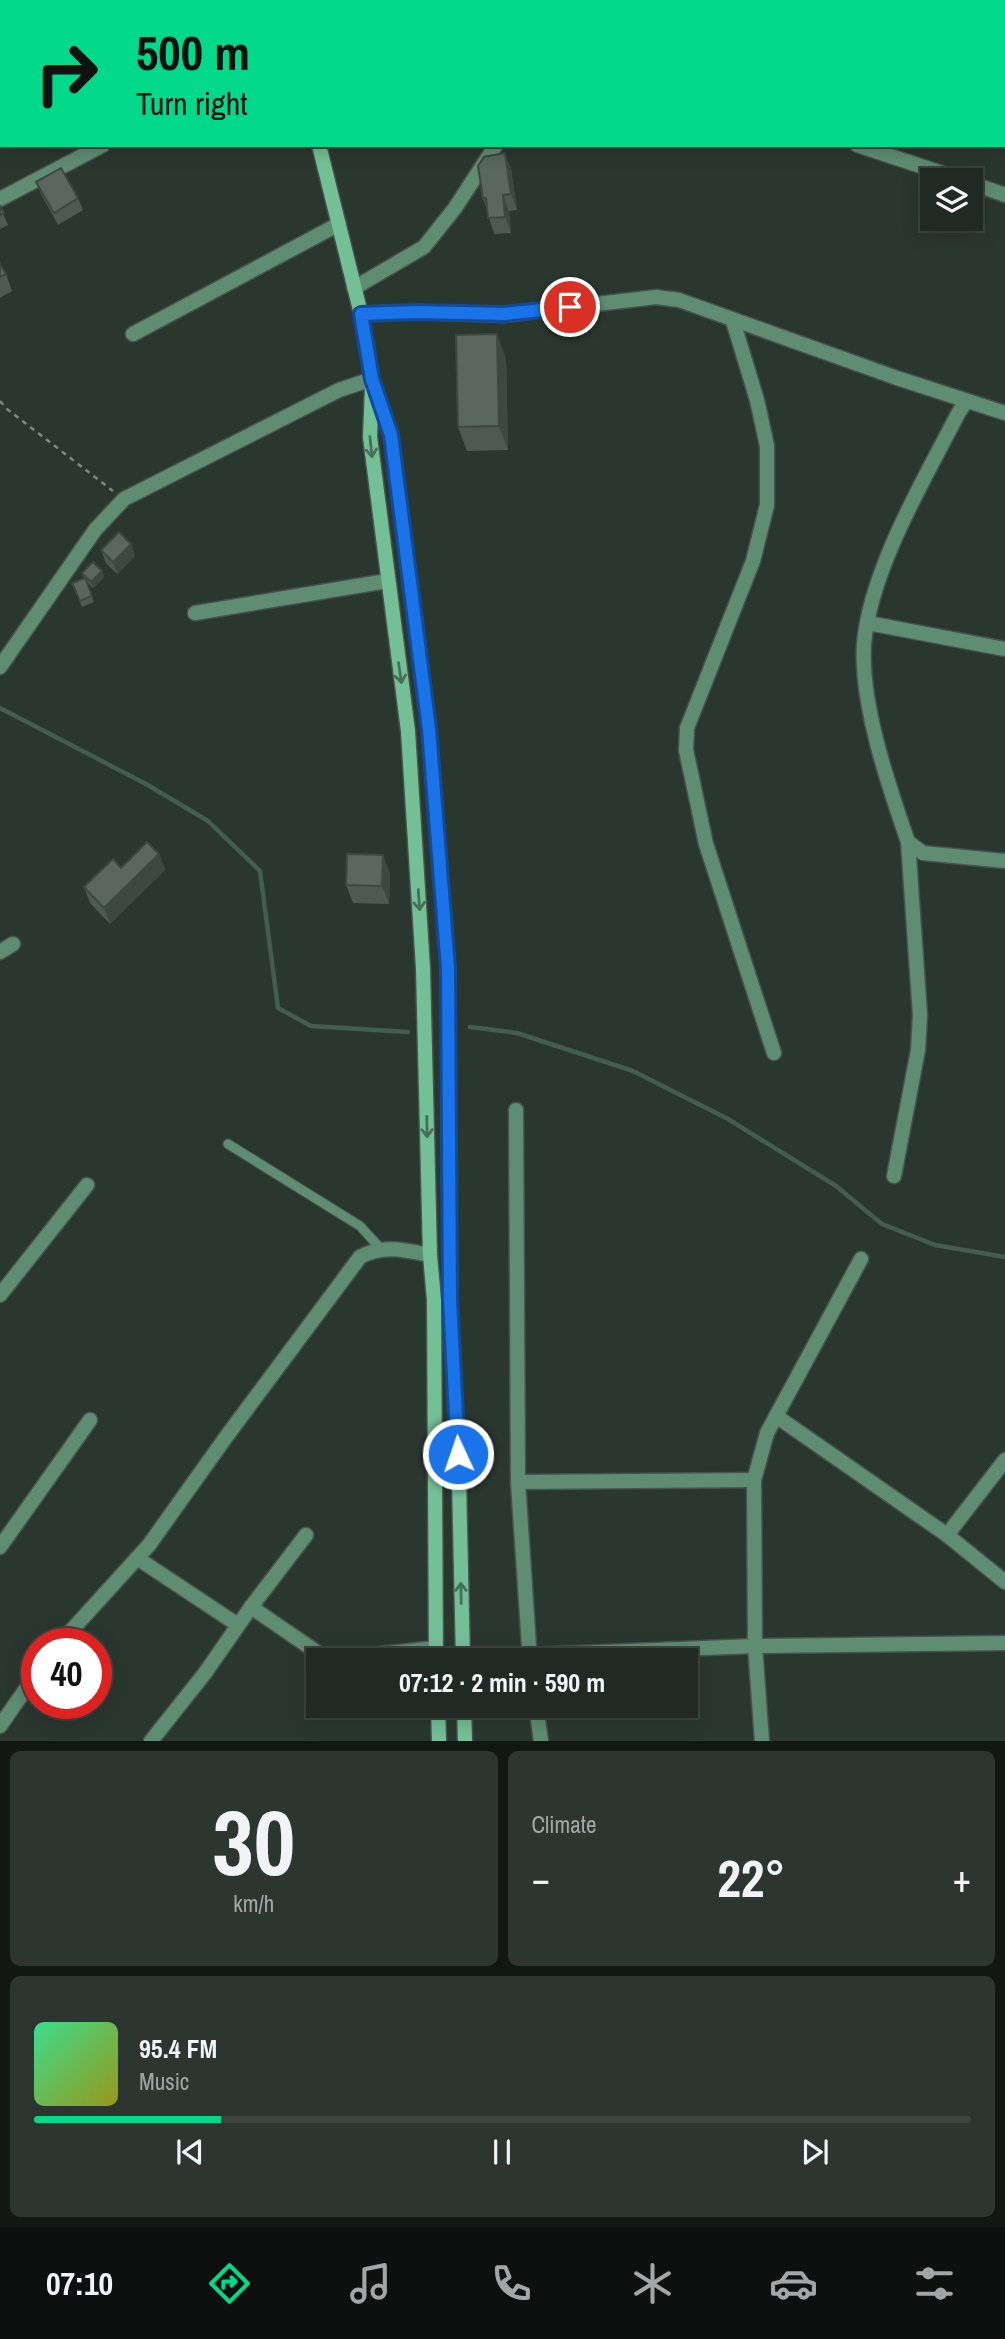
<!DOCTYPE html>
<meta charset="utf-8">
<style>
body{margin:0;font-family:"Archivo Narrow",sans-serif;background:#2d3530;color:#f1f3f6;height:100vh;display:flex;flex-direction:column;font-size:26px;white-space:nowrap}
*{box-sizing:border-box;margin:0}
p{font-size:23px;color:#a2a6a6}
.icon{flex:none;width:38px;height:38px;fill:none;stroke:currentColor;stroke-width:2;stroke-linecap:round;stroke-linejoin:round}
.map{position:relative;height:1741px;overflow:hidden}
.details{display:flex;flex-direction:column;gap:10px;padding:10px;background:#121713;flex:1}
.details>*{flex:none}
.banner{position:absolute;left:0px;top:0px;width:1006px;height:147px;box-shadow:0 4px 18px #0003,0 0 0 2px #3d4541;background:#03d98b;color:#111;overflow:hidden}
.buttons{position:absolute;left:920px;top:168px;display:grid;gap:14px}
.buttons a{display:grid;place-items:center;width:63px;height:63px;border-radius:0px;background:#202923;box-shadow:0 4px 18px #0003,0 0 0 2px #3d4541;font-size:35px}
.speed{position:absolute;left:21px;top:1628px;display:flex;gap:14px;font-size:35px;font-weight:700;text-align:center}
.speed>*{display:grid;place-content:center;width:91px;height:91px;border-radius:50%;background:#202923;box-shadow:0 4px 18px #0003,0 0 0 2px #3d4541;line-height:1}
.speed .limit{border:10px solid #d22;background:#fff;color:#111}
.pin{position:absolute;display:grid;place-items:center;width:60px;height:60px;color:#fff;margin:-30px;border:4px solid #fff;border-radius:50%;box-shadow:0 2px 7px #0007}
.me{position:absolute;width:77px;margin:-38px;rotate:357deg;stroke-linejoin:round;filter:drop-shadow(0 0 5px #0008)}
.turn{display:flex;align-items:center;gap:24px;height:147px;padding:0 21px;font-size:32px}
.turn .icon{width:91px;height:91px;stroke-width:2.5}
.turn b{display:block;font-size:49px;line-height:60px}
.big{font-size:52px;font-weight:800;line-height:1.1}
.details .widget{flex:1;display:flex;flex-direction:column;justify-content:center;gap:10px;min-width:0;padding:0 24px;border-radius:10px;background:#2d3530}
.details .dial{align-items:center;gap:0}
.dial b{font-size:91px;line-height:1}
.song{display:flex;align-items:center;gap:21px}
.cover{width:84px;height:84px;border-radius:10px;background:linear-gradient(135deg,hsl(150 70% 55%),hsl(60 70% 35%))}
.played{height:7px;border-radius:4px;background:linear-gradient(90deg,#03d98b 20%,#3d4541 20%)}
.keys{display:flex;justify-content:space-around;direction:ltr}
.heat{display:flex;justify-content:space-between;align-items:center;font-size:38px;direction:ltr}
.details .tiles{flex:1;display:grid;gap:10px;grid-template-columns:1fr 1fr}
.widget:last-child{grid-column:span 2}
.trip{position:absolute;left:306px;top:1648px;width:392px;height:70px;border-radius:0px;background:#202923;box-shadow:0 4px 18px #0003,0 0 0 2px #3d4541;font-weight:800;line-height:70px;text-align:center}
.dock{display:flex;height:112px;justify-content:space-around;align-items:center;background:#0d100e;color:#a2a6a6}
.dock .icon{width:49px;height:49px}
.dock .selected{color:#03d98b}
.dock b{font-size:32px;color:#f1f3f6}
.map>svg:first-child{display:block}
</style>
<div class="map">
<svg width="1005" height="1741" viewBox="0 0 1005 1741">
<rect width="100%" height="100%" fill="#2a372f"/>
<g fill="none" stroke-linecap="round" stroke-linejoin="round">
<g stroke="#435d50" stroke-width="4.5">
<polyline points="0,708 146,784 208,821 260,871 278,1008 311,1026 408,1032"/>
<polyline points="470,1027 517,1033 633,1071 728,1119 836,1186 882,1224 935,1245 1005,1257"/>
</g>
<g stroke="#47534c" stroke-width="11">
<polyline id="lane" points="228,1144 360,1226 381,1249"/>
</g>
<g stroke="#47534c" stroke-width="17">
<g id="street">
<polyline points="484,0 485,2"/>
<polyline points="723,2 724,0"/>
<polyline points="907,2 907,0"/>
<polyline points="857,145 963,180"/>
<polyline points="971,183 1005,195"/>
<polyline points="0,199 103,145"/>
<polyline points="354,288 424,247 455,208 496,145"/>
<polyline points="361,314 417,312 504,315 656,297 679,300 897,378 1005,413"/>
<polyline points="733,321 757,400 767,446 767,505 753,561 687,728 686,750 706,844 774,1053"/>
<polyline points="133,334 339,224"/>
<path d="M966 402 959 412C925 478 870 570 864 644 860 703 889 787 908 842L923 853 1005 861"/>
<polyline points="195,613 387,581"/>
<polyline points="868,623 1005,649"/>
<polyline points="0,667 95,530 124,499 339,390 372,379"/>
<polyline points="0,952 13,944"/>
<polyline points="516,1110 518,1482 530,1661"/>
<polyline points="894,1176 918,1050 920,1015 908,842"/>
<polyline points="0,1295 87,1185"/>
<polyline points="776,1416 947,1535 1005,1582"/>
<polyline points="518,1482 754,1480"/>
<polyline points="947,1535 1005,1460"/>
<polyline points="0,1547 90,1420"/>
<polyline points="137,1558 238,1625"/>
<polyline points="251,1607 321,1655 334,1659 436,1648"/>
<path d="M60 1643 149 1545 226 1437 360 1257C383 1244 405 1250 430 1255"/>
<polyline points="529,1655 755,1646 1005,1643"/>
<polyline points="536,1706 541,1741"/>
<polyline points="0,1726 37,1673"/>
<polyline points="151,1741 205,1673 251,1607 306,1535"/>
<polyline points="762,1741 755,1646 754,1480 767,1433 861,1259"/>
</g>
</g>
<g stroke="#47534c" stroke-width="17">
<g id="secondary">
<polyline points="272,0 272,2"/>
<polyline points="319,145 361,314 372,379 391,435 429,729 448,968 450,1300 459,1480 463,1661"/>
<polyline points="372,388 370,437 408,731 423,968 430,1255 434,1300 436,1661"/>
<polyline points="438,1706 439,1741"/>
<polyline points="464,1706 465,1741"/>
</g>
</g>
<polyline stroke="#7e8982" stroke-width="2.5" stroke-dasharray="5 5" stroke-linecap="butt" points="0,401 7,409 113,491"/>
<use href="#lane" stroke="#5f8d73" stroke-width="9"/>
<use href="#street" stroke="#5f8d73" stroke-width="14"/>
<use href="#secondary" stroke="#74c096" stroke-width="14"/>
</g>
<g fill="#4d5951">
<polygon points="0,43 2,46 2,89 0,90"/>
<polygon points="511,169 517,210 509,211 511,233 494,234 483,198"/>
<polygon points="36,182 78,198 83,210 58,225 41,194"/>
<polygon points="0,206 8,225 0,229"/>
<polygon points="0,264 6,274 12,291 0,298"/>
<polygon points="506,358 508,450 467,451 458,427"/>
<polygon points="131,544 135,556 117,574 106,563 101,550"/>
<polygon points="102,571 104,577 93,588 86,581 94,602 82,607 72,583 84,579 82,573"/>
<polygon points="159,854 165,870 110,924 90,903 84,887 121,868"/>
<polygon points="390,873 389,904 353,903 346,885"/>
</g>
<g fill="#3e4842">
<polygon points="505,153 511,169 517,210 511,194"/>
<polygon points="503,195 509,211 511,233 505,217"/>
<polygon points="497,334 506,358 508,450 499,426"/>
<polygon points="131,544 135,556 117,574 113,562"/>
<polygon points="102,571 104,577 93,588 91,582"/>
<polygon points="159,854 165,870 110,924 104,908"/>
<polygon points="383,855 390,873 389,904 382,886"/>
</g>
<g fill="#59675e" stroke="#3e4842" stroke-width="2">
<polygon points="0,43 2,46 2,68 0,69"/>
<polygon points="505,153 511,194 503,195 505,217 488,218 486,198 483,198 478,166 484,157"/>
<polygon points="61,168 78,198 54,213 36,182"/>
<polygon points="0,206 4,213 0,215"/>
<polygon points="0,264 6,274 0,277"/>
<polygon points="497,334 499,426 458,427 456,335"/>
<polygon points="119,532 131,544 113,562 101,550"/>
<polygon points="93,562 102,571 91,582 82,573"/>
<polygon points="85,578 92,596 80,601 72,583"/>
<polygon points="147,842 159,854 104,908 84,887 113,859 121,868"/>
<polygon points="347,854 383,855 382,886 346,885"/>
</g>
<defs><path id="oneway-shaft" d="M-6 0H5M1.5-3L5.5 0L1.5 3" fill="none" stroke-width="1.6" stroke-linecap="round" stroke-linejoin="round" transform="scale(1.75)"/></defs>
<g stroke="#466e58">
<use href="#oneway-shaft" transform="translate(371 447) rotate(84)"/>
<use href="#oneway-shaft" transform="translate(400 673) rotate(82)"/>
<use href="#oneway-shaft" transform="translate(419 900) rotate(86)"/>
<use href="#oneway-shaft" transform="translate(427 1127) rotate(89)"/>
<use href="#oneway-shaft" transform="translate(461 1593) rotate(-91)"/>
</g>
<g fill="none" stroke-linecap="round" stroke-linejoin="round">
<g stroke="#114b97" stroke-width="18">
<polyline id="route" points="458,1454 450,1300 448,968 429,729 391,435 372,379 361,314 416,312 504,314 570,307"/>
</g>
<use href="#route" stroke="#1a73e8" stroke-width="12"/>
</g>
</svg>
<div class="buttons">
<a><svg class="icon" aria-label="layers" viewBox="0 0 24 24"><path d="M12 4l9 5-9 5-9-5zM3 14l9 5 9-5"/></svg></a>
</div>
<div class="speed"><div class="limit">40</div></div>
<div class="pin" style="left:570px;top:307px;background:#d93025"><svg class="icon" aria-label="arrive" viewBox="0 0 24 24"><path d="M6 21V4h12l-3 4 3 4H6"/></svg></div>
<svg class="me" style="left:458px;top:1454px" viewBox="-20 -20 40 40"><circle r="17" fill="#1a73e8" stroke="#fff" stroke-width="3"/><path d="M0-11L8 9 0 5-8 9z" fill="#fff"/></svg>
<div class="trip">07:12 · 2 min · 590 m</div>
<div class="banner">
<div class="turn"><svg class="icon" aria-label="right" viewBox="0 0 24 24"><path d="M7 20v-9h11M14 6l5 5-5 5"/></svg><div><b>500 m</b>Turn right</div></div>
</div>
</div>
<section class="details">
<div class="tiles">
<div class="widget dial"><b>30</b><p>km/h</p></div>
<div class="widget"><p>Climate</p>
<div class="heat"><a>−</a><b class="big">22°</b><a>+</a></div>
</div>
<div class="widget">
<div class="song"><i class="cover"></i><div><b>95.4 FM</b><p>Music</p></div></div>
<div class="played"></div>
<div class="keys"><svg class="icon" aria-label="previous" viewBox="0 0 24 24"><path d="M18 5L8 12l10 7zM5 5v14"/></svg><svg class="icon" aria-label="pause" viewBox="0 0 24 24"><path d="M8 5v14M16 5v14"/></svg><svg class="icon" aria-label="next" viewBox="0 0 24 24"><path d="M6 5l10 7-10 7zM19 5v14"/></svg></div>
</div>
</div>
</section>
<nav class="dock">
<b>07:10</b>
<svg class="icon selected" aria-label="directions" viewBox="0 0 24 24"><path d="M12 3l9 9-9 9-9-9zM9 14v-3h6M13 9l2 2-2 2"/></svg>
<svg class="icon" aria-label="music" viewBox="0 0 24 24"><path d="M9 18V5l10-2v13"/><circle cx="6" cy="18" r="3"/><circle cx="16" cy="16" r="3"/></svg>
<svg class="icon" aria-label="phone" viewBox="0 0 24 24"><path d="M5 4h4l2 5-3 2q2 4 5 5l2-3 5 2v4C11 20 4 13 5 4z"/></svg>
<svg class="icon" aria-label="climate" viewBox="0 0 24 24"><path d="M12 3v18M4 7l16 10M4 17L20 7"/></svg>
<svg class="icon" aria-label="car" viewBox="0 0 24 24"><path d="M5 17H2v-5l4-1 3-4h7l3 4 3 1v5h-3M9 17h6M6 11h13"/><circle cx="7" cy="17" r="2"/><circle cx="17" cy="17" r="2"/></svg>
<svg class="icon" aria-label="filters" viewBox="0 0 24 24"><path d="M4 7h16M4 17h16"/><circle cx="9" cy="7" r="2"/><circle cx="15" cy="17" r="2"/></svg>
</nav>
